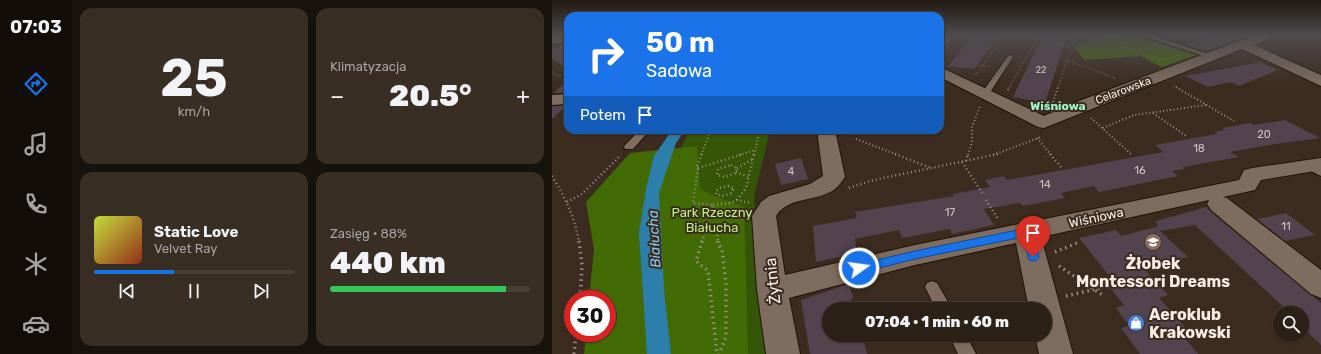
<!DOCTYPE html>
<html lang="pl">
<meta charset="utf-8">
<style>
body{margin:0;font-family:Rubik,sans-serif;background:#382e24;color:#f1f3f6;height:100vh;display:flex;flex-direction:column;font-size:15px;white-space:nowrap}
*{box-sizing:border-box;margin:0}
p{font-size:13px;color:#a6a3a1}
.icon{flex:none;width:22px;height:22px;fill:none;stroke:currentColor;stroke-width:2;stroke-linecap:round;stroke-linejoin:round}
.map{position:relative;flex:1;overflow:hidden}
.panel{display:flex;flex-direction:column;gap:8px;padding:8px;background:#18120d;width:480px}
.panel>*{flex:none}
.guide{position:absolute;left:12px;top:12px;width:380px;height:122px;border-radius:12px;box-shadow:0 1px 3px #0004,0 0 0 1px #483e36;background:#1a73e8;color:#fff;overflow:hidden}
.controls{position:absolute;left:721px;top:306px;display:grid;gap:8px}
.controls a{display:grid;place-items:center;width:36px;height:36px;border-radius:50%;background:#2c2117;box-shadow:0 1px 3px #0004,0 0 0 1px #483e36;font-size:20px}
.speed{position:absolute;left:12px;top:290px;display:flex;gap:8px;font-size:20px;font-weight:700;text-align:center}
.speed>*{display:grid;place-content:center;width:52px;height:52px;border-radius:50%;background:#2c2117;box-shadow:0 1px 3px #0004,0 0 0 1px #483e36;line-height:1}
.speed .limit{border:6px solid #d22;background:#fff;color:#111}
.pin{position:absolute;display:grid;place-items:center;width:34px;height:34px;color:#fff;margin:-41px -17px;border-radius:50% 50% 50% 0;rotate:-45deg;box-shadow:0 0 4px #0007}
.pin .icon{rotate:45deg}
.me{position:absolute;width:44px;margin:-22px;rotate:76deg;stroke-linejoin:round;filter:drop-shadow(0 0 3px #0008)}
.turn{display:flex;align-items:center;gap:14px;height:84px;padding:0 16px;font-size:18px}
.turn .icon{width:52px;height:52px;stroke-width:2.5}
.turn b{display:block;font-size:28px;line-height:34px}
.then{display:flex;align-items:center;height:38px;padding:0 16px;background:#0003;gap:8px;font-size:15px}
.big{font-size:30px;font-weight:800;line-height:1.1}
.panel .tile{flex:1;display:flex;flex-direction:column;justify-content:center;gap:6px;min-width:0;padding:0 14px;border-radius:12px;background:#382e24}
.panel .dial{align-items:center;gap:0}
.dial b{font-size:52px;line-height:1}
.song{display:flex;align-items:center;gap:12px}
.cover{width:48px;height:48px;border-radius:6px;background:linear-gradient(135deg,hsl(70 70% 55%),hsl(10 70% 35%))}
.played{height:4px;border-radius:2px;background:linear-gradient(90deg,#1a73e8 40%,#483e36 40%)}
.keys{display:flex;justify-content:space-around;direction:ltr}
.heat{display:flex;justify-content:space-between;align-items:center;font-size:22px;direction:ltr}
.charge{height:6px;border-radius:3px;background:linear-gradient(90deg,#34c759 88%,#483e36 0)}
.panel .tiles{flex:1;display:grid;gap:8px;grid-template-columns:repeat(2,1fr)}
.trip{position:absolute;left:270px;top:302px;width:230px;height:40px;border-radius:20px;background:#2c2117;box-shadow:0 1px 3px #0004,0 0 0 1px #483e36;font-weight:800;line-height:40px;text-align:center}
main{display:flex;flex:1;min-height:0}
.dock{display:flex;flex-direction:column;width:72px;justify-content:space-around;align-items:center;background:#120d09;color:#a6a3a1}
.dock .icon{width:28px;height:28px}
.dock .selected{color:#1a73e8}
.dock b{font-size:18px;color:#f1f3f6}
.map>svg:first-child{display:block}
</style>
<main>
<nav class="dock">
<b>07:03</b>
<svg class="icon selected" aria-label="directions" viewBox="0 0 24 24"><path d="M12 3l9 9-9 9-9-9zM9 14v-3h6M13 9l2 2-2 2"/></svg>
<svg class="icon" aria-label="music" viewBox="0 0 24 24"><path d="M9 18V5l10-2v13"/><circle cx="6" cy="18" r="3"/><circle cx="16" cy="16" r="3"/></svg>
<svg class="icon" aria-label="phone" viewBox="0 0 24 24"><path d="M5 4h4l2 5-3 2q2 4 5 5l2-3 5 2v4C11 20 4 13 5 4z"/></svg>
<svg class="icon" aria-label="climate" viewBox="0 0 24 24"><path d="M12 3v18M4 7l16 10M4 17L20 7"/></svg>
<svg class="icon" aria-label="car" viewBox="0 0 24 24"><path d="M5 17H2v-5l4-1 3-4h7l3 4 3 1v5h-3M9 17h6M6 11h13"/><circle cx="7" cy="17" r="2"/><circle cx="17" cy="17" r="2"/></svg>
</nav>
<section class="panel">
<div class="tiles">
<div class="tile dial"><b>25</b><p>km/h</p></div>
<div class="tile"><p>Klimatyzacja</p>
<div class="heat"><a>−</a><b class="big">20.5°</b><a>+</a></div>
</div>
<div class="tile">
<div class="song"><i class="cover"></i><div><b>Static Love</b><p>Velvet Ray</p></div></div>
<div class="played"></div>
<div class="keys"><svg class="icon" aria-label="previous" viewBox="0 0 24 24"><path d="M18 5L8 12l10 7zM5 5v14"/></svg><svg class="icon" aria-label="pause" viewBox="0 0 24 24"><path d="M8 5v14M16 5v14"/></svg><svg class="icon" aria-label="next" viewBox="0 0 24 24"><path d="M6 5l10 7-10 7zM19 5v14"/></svg></div>
</div>
<div class="tile"><p>Zasięg · 88%</p><b class="big">440 km</b><div class="charge"></div></div>
</div>
</section>
<div class="map">
<svg width="769" height="354" viewBox="0 0 769 354">
<rect width="100%" height="100%" fill="#3b2c1f"/>
<polygon fill="#355606" points="138,130 218,130 202,197 217,354 143,354 127,151"/>
<g fill="#436b05">
<polygon points="560,35 582,35 644,55 610,67 588,56 532,60 522,46"/>
<polygon points="145,146 148,189 160,195 192,207 196,354 32,354 34,333 55,333 55,299 37,299 42,249 34,202 78,153"/>
</g>
<polygon fill="#2c7faa" points="120,130 133,130 124,143 107,193 112,290 119,354 95,354 87,233 94,189 102,156"/>
<g fill="#53434f">
<polygon points="422,35 447,35 422,69 396,66"/>
<polygon points="491,35 515,35 493,103 461,97"/>
<polygon points="658,35 696,35 655,51 634,45"/>
<polygon points="16,44 16,70 0,58 0,48"/>
<polygon points="708,62 726,70 686,86 679,82 656,87 634,76"/>
<polygon points="16,79 16,93 2,93"/>
<polygon points="0,106 14,106 0,119"/>
<polygon points="733,120 768,138 723,144 678,152 687,157 631,167 633,169 620,171 626,176 547,192 542,186 509,193 513,198 471,206 468,203 432,209 442,225 400,234 398,229 350,238 347,230 303,239 305,253 264,262 261,226 305,218 303,212 402,196 401,194 438,187 433,180 452,176 455,180 611,152 603,145 665,134 662,132 674,130 670,128 698,123 702,125"/>
<polygon points="249,158 256,179 229,185 223,164"/>
<polygon points="655,207 658,211 769,303 769,345 750,327 750,313 738,313 643,225 608,231 636,257 592,269 616,295 607,298 633,327 626,330 646,354 588,354 569,328 577,326 564,308 572,305 551,279 558,277 527,238 564,230 569,236 604,227 606,228 604,221"/>
<polygon points="734,213 763,235 733,241 705,219"/>
<polygon points="297,284 301,298 297,301 299,309 277,309 277,335 310,335 315,354 258,354 249,300"/>
</g>
<g fill="none" stroke-linecap="round" stroke-linejoin="round">
<g stroke="#211408" stroke-width="2">
<g id="service">
<polygon points="397,35 404,35 388,50 388,44"/>
<polygon points="598,35 662,56 663,57 658,58 591,36"/>
<polygon points="458,55 461,57 437,94 436,96 430,96 429,94 456,56"/>
<polygon points="88,130 98,130 81,149 73,149 72,147 73,145"/>
<polygon points="280,130 301,130 299,132 274,137 269,134 271,132"/>
<polygon points="757,163 769,168 769,176 753,168 752,166 753,164"/>
<polygon points="380,281 385,283 400,309 384,309 373,287 375,283"/>
<polygon points="397,335 414,335 424,354 406,354"/>
</g>
</g>
<g stroke="#211408" stroke-width="2">
<g id="minor">
<polygon points="16,35 16,42 0,44 0,36"/>
<polygon points="703,35 721,35 719,38 702,45 769,75 769,86 690,49 492,128 486,127 388,77 388,67 492,116 527,101"/>
<polygon points="16,94 16,104 0,105 0,95"/>
<path d="M265 130H283L293 177C290 181 287 186 283 189 266 202 236 196 224 216L233 275 363 245 687 180 692 170 700 168 769 158V170L709 180 703 190 671 197 675 198 769 270V298L759 294 659 210 655 204 657 200 489 237 521 354H487L483 335H493V309H477L464 243 363 265 237 298 248 354H214L205 290 200 216 209 202 217 196 258 184 271 176Z"/>
</g>
</g>
<g stroke="#9b8e84" stroke-width="1.5" stroke-dasharray="0.5 2" stroke-linecap="butt">
<polyline points="527,35 589,52"/>
<polyline points="748,35 763,36"/>
<polyline points="762,36 769,38"/>
<polyline points="639,38 647,35"/>
<polyline points="482,41 519,46"/>
<polyline points="551,41 588,44"/>
<polyline points="571,42 574,41 571,39 583,39"/>
<polyline points="520,45 557,35"/>
<path d="M606 45 621 49 627 55C615 62 597 60 587 49L592 46Z"/>
<polyline points="515,60 525,35"/>
<polyline points="425,65 438,67"/>
<polyline points="0,72 6,76 16,74"/>
<polyline points="424,75 452,35"/>
<polyline points="622,86 625,88"/>
<polyline points="457,88 486,35"/>
<polyline points="506,88 515,60 563,78"/>
</g>
<g stroke="#9b8e84" stroke-width="2" stroke-dasharray="1 2.5" stroke-linecap="butt">
<polyline points="624,87 682,121"/>
<polyline points="456,90 458,87"/>
<polyline points="501,102 506,87"/>
<polyline points="601,113 634,136"/>
<polyline points="539,118 579,154"/>
<polyline points="551,128 582,115 654,105"/>
<polyline points="485,138 499,155"/>
<polyline points="304,139 346,155"/>
<polyline points="149,155 159,130"/>
<polyline points="187,155 204,150"/>
<polyline points="202,155 208,130"/>
<polyline points="416,155 420,142 420,127 428,106"/>
<polyline points="441,155 489,137"/>
</g>
<g stroke="#9b8e84" stroke-width="2.5" stroke-dasharray="1 3" stroke-linecap="butt">
<polyline points="150,154 145,166 146,168 141,203 161,205 150,242"/>
<polyline points="343,154 379,168"/>
<polyline points="498,154 509,167"/>
<polyline points="414,161 416,154"/>
<polyline points="410,162 431,194"/>
<polygon points="179,165 185,168 183,173 173,177 165,175 166,169"/>
<polyline points="146,168 191,154"/>
<polyline points="185,168 201,159"/>
<polyline points="184,172 197,177"/>
<path d="M0 176C13 197 23 218 27 242"/>
<polygon points="176,186 182,188 179,193 170,196 164,194 164,191 168,188"/>
<polyline points="297,188 322,180 446,154"/>
<polyline points="185,200 194,188 202,154"/>
<polyline points="434,200 446,219"/>
<polyline points="15,202 30,194 69,155"/>
<polyline points="161,205 178,203 185,200 198,203"/>
<polyline points="154,225 165,226 166,242"/>
</g>
<g stroke="#9b8e84" stroke-width="3.5" stroke-dasharray="1.5 4" stroke-linecap="butt">
<polyline points="27,241 30,265 28,299"/>
<polyline points="150,241 144,261 156,271 165,354"/>
<polyline points="166,241 166,244 170,249 174,284 174,337 167,354"/>
<polyline points="503,252 525,243"/>
<polyline points="507,266 552,296"/>
<polyline points="514,296 548,288"/>
<polyline points="22,354 24,333"/>
</g>
<use href="#service" fill="#7e6d5f" fill-rule="evenodd"/>
<use href="#minor" fill="#7e6d5f" fill-rule="evenodd"/>
</g>
<linearGradient id="sky" x2="0" y2="1"><stop stop-color="#201811"/><stop offset="0.41" stop-color="#4f4b4d"/><stop offset="1" stop-color="#4f4b4d" stop-opacity="0"/></linearGradient>
<rect width="769" height="85" fill="url(#sky)"/>
<polygon fill="#1a73e8" stroke="#114b97" points="475,228 479,229 481,232 487,257 485,260 481,261 477,260 471,237 363,259 307,273 303,272 301,268 303,265 307,264 363,251"/>
<defs>
<g id="school-disc" transform="scale(0.9)"><circle r="9.5" fill="#8d6e63" stroke="#3b2c1f"/><path d="M0-5L7-2L0 1L-7-2ZM-4 1L0 2.5L4 1V4Q0 6-4 4Z" fill="#fff"/></g>
<g id="shop-disc" transform="scale(0.9)"><circle r="9.5" fill="#3f7fe0" stroke="#3b2c1f"/><path d="M-5-2.5h2.3a2.7 3.5 0 0 1 5.4 0H5L5.5 6h-11ZM-1.5-2.5h3a1.5 2.3 0 0 0-3 0Z" fill="#fff"/></g>
</defs>
<g fill-rule="evenodd">
<use href="#school-disc" x="601" y="242"/>
<use href="#shop-disc" x="584" y="323"/>
</g>
<g text-anchor="middle" stroke-width="4" stroke-linejoin="round" paint-order="stroke">
<g font-size="9" fill="#cfc3c0">
<text x="489" y="73">22</text>
</g>
<g font-size="11" fill="#f8eee6" stroke="#3b2c1f">
<text transform="translate(571 90) rotate(-21)" y="4">Celarowska</text>
</g>
<g font-size="11" fill="#cfc3c0">
<text x="712" y="138">20</text>
<text x="647" y="152">18</text>
<text x="588" y="174">16</text>
<text x="239" y="175">4</text>
<text x="493" y="188">14</text>
<text x="398" y="216">17</text>
<text x="734" y="230">11</text>
</g>
<g font-size="12" font-weight="bold" fill="#a2f6cc" stroke="#3b2c1f">
<text x="506" y="110">Wiśniowa</text>
</g>
<g font-size="13" fill="#b9f37f" stroke="#3b2c1f">
<text x="160" y="217">Park Rzeczny<tspan x="160" dy="15">Białucha</tspan></text>
</g>
<g font-size="13" fill="#f8eee6" stroke="#3b2c1f">
<text transform="translate(544 217) rotate(-12)" y="5">Wiśniowa</text>
</g>
<g font-size="14" font-style="italic" fill="#84ccf8" stroke="#3b2c1f">
<text transform="translate(102 239) rotate(-93)" y="5">Białucha</text>
</g>
<g font-size="16" font-weight="bold" fill="#f8eee6" stroke="#3b2c1f">
<text x="601" y="269">Żłobek<tspan x="601" dy="18">Montessori Dreams</tspan></text>
<text x="597" y="320" text-anchor="start">Aeroklub<tspan x="597" dy="18">Krakowski</tspan></text>
</g>
<g font-size="16" fill="#f8eee6" stroke="#3b2c1f">
<text transform="translate(220 281) rotate(-96)" y="6">Żytnia</text>
</g>
</g>
</svg>
<div class="controls">
<a><svg class="icon" aria-label="search" viewBox="0 0 24 24"><circle cx="10" cy="10" r="6"/><path d="M15 15l6 6"/></svg></a>
</div>
<div class="speed"><div class="limit">30</div></div>
<div class="pin" style="left:481px;top:257px;background:#d93025"><svg class="icon" aria-label="arrive" viewBox="0 0 24 24"><path d="M6 21V4h12l-3 4 3 4H6"/></svg></div>
<svg class="me" style="left:307px;top:268px" viewBox="-20 -20 40 40"><circle r="17" fill="#1a73e8" stroke="#fff" stroke-width="3"/><path d="M0-11L8 9 0 5-8 9z" fill="#fff"/></svg>
<div class="trip">07:04 · 1 min · 60 m</div>
<div class="guide">
<div class="turn"><svg class="icon" aria-label="right" viewBox="0 0 24 24"><path d="M7 20v-9h11M14 6l5 5-5 5"/></svg><div><b>50 m</b>Sadowa</div></div>
<div class="then">Potem<svg class="icon" aria-label="arrive" viewBox="0 0 24 24"><path d="M6 21V4h12l-3 4 3 4H6"/></svg></div>
</div>
</div>
</main>
